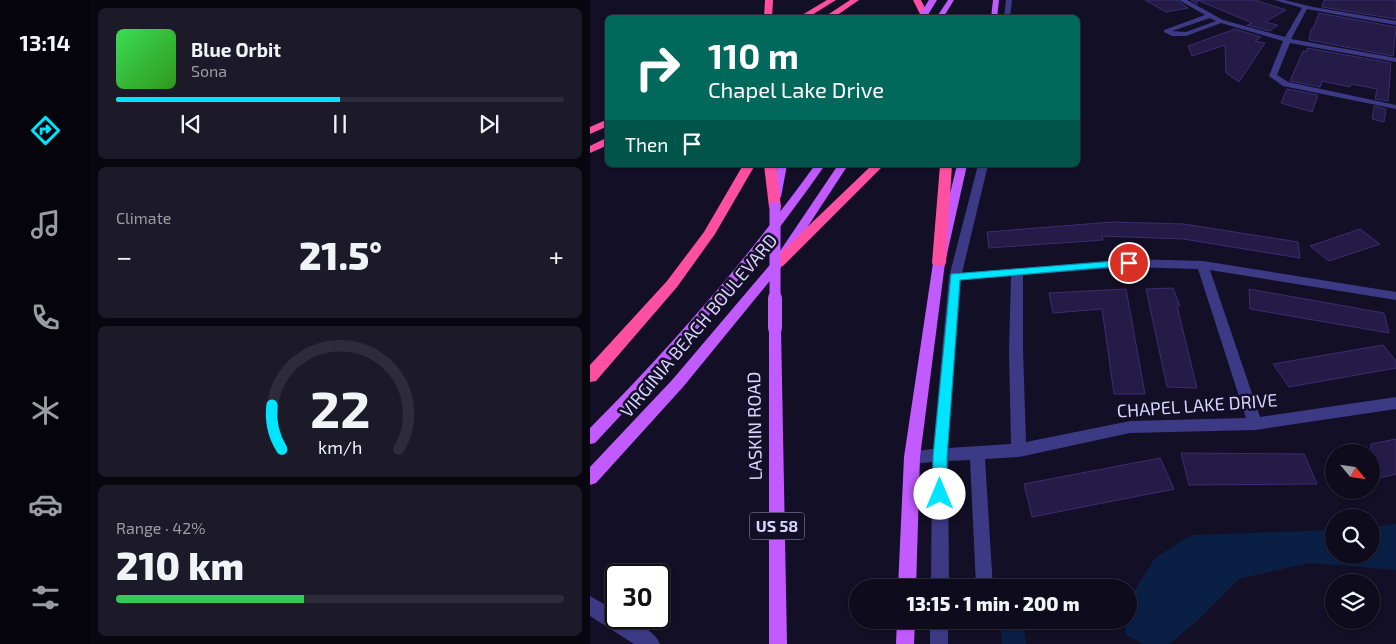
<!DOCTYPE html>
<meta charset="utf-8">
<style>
body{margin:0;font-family:"Exo 2",sans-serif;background:#1c1929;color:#f1f3f6;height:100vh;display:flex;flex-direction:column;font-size:19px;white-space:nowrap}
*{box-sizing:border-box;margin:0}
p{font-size:16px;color:#9b9ba3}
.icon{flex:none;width:28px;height:28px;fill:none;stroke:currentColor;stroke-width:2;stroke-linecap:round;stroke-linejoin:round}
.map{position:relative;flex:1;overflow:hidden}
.panel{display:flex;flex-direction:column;gap:8px;padding:8px;background:#08060f;width:500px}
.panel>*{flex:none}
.top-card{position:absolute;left:15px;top:15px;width:475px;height:152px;border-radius:8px;box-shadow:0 1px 4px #0004,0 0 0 1px #2e2b3b;background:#00695c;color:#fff;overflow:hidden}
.needle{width:32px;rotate:119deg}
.tools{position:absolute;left:735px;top:444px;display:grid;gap:10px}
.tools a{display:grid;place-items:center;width:55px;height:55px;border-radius:50%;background:#0e0b1c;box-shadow:0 1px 4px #0004,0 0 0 1px #2e2b3b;font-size:25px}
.speed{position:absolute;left:15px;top:564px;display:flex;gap:10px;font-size:25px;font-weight:700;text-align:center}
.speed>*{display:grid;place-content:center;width:65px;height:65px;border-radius:50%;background:#0e0b1c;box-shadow:0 1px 4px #0004,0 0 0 1px #2e2b3b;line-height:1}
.speed .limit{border:2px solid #111;border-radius:8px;background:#fff;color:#111}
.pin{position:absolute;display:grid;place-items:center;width:42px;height:42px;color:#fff;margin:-21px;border:2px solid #fff;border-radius:50%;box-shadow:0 1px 5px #0007}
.me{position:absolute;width:55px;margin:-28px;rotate:0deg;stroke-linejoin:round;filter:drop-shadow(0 0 4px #0008)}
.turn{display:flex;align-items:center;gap:18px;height:105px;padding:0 20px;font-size:22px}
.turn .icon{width:65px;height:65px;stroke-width:2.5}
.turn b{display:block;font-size:35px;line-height:42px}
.then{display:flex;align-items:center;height:48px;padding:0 20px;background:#0003;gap:10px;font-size:19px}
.big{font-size:38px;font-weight:800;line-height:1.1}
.panel .card{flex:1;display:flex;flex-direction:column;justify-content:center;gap:8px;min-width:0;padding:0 18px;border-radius:8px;background:#1c1929}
.panel .dial{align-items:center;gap:0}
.dial svg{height:130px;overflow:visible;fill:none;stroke:#2e2b3b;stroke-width:7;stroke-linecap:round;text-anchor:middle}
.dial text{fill:#f1f3f6;stroke:none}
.song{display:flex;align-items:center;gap:15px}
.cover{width:60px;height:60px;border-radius:8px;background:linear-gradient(135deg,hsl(130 70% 55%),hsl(110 70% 35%))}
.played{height:5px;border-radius:2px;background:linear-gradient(90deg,#00e5ff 50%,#2e2b3b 50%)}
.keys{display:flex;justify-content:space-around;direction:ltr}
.heat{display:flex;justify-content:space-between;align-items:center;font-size:28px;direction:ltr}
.charge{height:8px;border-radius:4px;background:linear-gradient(90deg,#34c759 42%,#2e2b3b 0)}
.trip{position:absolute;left:259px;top:579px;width:288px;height:50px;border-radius:25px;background:#0e0b1c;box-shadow:0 1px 4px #0004,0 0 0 1px #2e2b3b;font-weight:800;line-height:50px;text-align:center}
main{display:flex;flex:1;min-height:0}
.dock{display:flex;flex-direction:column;width:90px;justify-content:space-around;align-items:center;background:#06040b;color:#9b9ba3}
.dock .icon{width:35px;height:35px}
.dock .selected{color:#00e5ff}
.dock b{font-size:22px;color:#f1f3f6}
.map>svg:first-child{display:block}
</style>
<main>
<nav class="dock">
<b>13:14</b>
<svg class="icon selected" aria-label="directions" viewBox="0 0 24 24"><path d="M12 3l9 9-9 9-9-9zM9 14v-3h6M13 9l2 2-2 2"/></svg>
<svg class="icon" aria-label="music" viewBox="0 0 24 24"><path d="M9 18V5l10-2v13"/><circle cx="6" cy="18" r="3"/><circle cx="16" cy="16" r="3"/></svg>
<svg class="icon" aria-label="phone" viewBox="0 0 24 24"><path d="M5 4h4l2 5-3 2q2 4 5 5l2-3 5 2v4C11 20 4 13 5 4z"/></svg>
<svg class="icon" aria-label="climate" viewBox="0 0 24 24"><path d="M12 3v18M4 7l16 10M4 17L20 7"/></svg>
<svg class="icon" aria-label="car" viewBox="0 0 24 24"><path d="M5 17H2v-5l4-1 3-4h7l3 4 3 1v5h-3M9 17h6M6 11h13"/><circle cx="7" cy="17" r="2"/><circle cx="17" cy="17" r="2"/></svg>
<svg class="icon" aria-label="filters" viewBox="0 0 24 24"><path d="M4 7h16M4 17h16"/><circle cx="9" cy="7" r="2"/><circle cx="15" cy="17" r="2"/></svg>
</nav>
<section class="panel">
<div class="card">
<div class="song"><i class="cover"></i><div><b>Blue Orbit</b><p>Sona</p></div></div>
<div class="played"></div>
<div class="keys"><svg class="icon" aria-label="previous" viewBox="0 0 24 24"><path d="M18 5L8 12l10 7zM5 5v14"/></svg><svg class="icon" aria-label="pause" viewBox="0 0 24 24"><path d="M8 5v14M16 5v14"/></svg><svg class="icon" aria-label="next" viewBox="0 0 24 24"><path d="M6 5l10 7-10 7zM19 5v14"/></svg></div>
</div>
<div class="card"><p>Climate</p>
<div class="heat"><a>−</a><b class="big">21.5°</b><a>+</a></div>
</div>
<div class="card dial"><svg viewBox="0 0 100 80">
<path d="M14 69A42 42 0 1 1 86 69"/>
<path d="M14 69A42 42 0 0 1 8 42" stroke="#00e5ff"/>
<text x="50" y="56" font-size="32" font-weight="700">22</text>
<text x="50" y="72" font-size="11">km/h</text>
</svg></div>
<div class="card"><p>Range · 42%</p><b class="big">210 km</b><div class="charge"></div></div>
</section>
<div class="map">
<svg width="806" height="644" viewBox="0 0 806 644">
<rect width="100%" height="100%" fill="#130f26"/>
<g fill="#0a1f44">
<polygon points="806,524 806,570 718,563 649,579 607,621 579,644 553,644 535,634 541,596 565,558 601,535 744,530 744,555 781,555 781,527"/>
<polygon points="410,620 433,620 436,644 412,644"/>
</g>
<g fill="#241b47" stroke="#3b2d73">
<polygon points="555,0 587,0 598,8 576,12"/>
<polygon points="601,0 665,0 696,10 675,22 688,25 680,31 657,25 662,23 607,0 607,4"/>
<polygon points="734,0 806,0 806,19 732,7"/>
<polygon points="729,13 806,27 803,56 719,40 721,29 723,29"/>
<polygon points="645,29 671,37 665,41 675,43 649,82 636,73 635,45 602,56 598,46"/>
<polygon points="717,48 801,63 798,101 785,99 787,89 761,84 760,87 732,81 730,87 700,81 713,51 717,52"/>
<polygon points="697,89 728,95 722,112 691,103"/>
<polygon points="784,106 796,109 794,122 782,119"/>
<polygon points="522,222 594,224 708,242 710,258 593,239 512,236 513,240 399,248 397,232"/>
<polygon points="770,229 790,244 739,261 720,246"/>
<polygon points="583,288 590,306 587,306 607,388 577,387 556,289"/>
<polygon points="536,289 555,394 524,394 512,309 463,313 459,293"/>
<polygon points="659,289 794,313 799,333 660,309"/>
<polygon points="793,345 806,361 806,368 699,387 683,364"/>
<polygon points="806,439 806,474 781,480 781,444"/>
<polygon points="591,453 714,454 727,484 599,485"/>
<polygon points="570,458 584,489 442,517 434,484"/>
</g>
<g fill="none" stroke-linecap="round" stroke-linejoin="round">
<g fill="#3d3a85" fill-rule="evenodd">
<polygon points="416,0 422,0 420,18 414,18"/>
<path d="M589 0H597L633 20 695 37 712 8 684 0H694L723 7 806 21V25L717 9 701 39 806 58V62L700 43 687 75 698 82 806 105V109L693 86 679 76 693 41 631 23 596 36H582L574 32V30L615 15ZM620 18 626 21 596 32 582 31Z"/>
<path d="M388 165H398L372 273 539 259 613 261 806 292V300L620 270 670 417 806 397V409L665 430 540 433 429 457 395 459 403 588H387L386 585 380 460 358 461 359 588H341L342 462 322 464 317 462 314 457 317 452 343 449 359 277ZM539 267 608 269 656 418 540 421 436 442 433 350V275ZM421 276 419 350 421 444 358 448 371 280Z"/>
<path d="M0 596 26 611V618C40 618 65 630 70 644H44L0 616Z"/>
<rect x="340" y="620" width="18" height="24"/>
</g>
<g fill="#c25bff" fill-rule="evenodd">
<polygon points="358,0 364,0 353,18 346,18"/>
<polygon points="403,0 409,0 407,18 401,18"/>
<polygon points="187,165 197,165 191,197 186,200 181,197"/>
<path d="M225 165H235C166 264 88 355 5 443L0 444V428C82 346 157 259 225 165Z"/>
<polygon points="248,165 258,165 192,266 93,387 6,483 0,485 0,467 83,379 184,260"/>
<polygon points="367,165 377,165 355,263 330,457 326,588 308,588 314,457 343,263"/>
<polygon points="185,323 189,325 191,328 197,644 179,644 179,328 181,325"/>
<polygon points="307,620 325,620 324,644 306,644"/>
</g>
<g fill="#ff4fa3" fill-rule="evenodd">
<polygon points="175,0 183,0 182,18 174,18"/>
<polygon points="237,0 246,0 217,18 207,18"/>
<polygon points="260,0 269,0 243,18 233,18"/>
<polygon points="323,0 331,0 340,18 332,18"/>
<polygon points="18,119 18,126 0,134 0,127"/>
<polygon points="18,137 18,145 0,153 0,146"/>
<polygon points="153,165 165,165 125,234 87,287 6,381 0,382 0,365 77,281 114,232"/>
<polygon points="174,165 186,165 191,207 189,210 181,210 179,207"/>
<polygon points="282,165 294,165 193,266 183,266 181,263 183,260"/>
<polygon points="350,165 362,165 356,263 354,266 344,266 342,263"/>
</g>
<polyline stroke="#c25bff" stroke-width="7" points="332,18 343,0"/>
<polyline stroke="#c25bff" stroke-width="11" points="185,207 185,299"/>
<polyline stroke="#c25bff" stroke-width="14" points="185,298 185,328"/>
</g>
<polygon fill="#00e5ff" stroke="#0095a6" points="539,260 544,263 542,265 370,280 357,457 357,494 355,499 350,501 345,499 343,494 343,457 361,274"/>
<g text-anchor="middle" stroke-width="5" stroke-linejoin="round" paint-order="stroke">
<rect fill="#130f26" stroke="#9e99be" stroke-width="1" x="159.5" y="512.5" width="55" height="27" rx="4"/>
<g font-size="16" font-weight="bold" fill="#d9d4ff">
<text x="187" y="532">US 58</text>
</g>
<g font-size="18" fill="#d9d4ff" stroke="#130f26">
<text transform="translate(109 326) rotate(-50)" y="6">VIRGINIA BEACH BOULEVARD</text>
<text transform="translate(607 406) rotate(-4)" y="6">CHAPEL LAKE DRIVE</text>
<text transform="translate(165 426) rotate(-91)" y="6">LASKIN ROAD</text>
</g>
</g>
</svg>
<div class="tools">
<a><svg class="needle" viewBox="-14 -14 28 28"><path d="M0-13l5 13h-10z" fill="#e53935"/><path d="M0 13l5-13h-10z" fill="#9b9ba3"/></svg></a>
<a><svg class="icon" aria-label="search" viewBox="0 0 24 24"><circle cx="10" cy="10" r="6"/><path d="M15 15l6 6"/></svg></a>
<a><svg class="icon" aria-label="layers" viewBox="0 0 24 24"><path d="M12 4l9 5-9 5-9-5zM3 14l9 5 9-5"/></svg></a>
</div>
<div class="speed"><div class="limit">30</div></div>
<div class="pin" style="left:539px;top:263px;background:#d93025"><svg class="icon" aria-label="arrive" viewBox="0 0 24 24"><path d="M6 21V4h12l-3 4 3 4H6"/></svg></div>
<svg class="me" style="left:350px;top:494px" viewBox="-20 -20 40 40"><circle r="19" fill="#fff"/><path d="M0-13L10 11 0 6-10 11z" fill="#00e5ff"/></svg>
<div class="trip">13:15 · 1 min · 200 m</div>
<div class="top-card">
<div class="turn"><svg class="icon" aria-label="right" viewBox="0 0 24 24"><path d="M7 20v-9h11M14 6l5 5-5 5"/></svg><div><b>110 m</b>Chapel Lake Drive</div></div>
<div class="then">Then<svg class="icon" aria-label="arrive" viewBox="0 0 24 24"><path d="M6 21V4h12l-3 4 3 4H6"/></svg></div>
</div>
</div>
</main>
